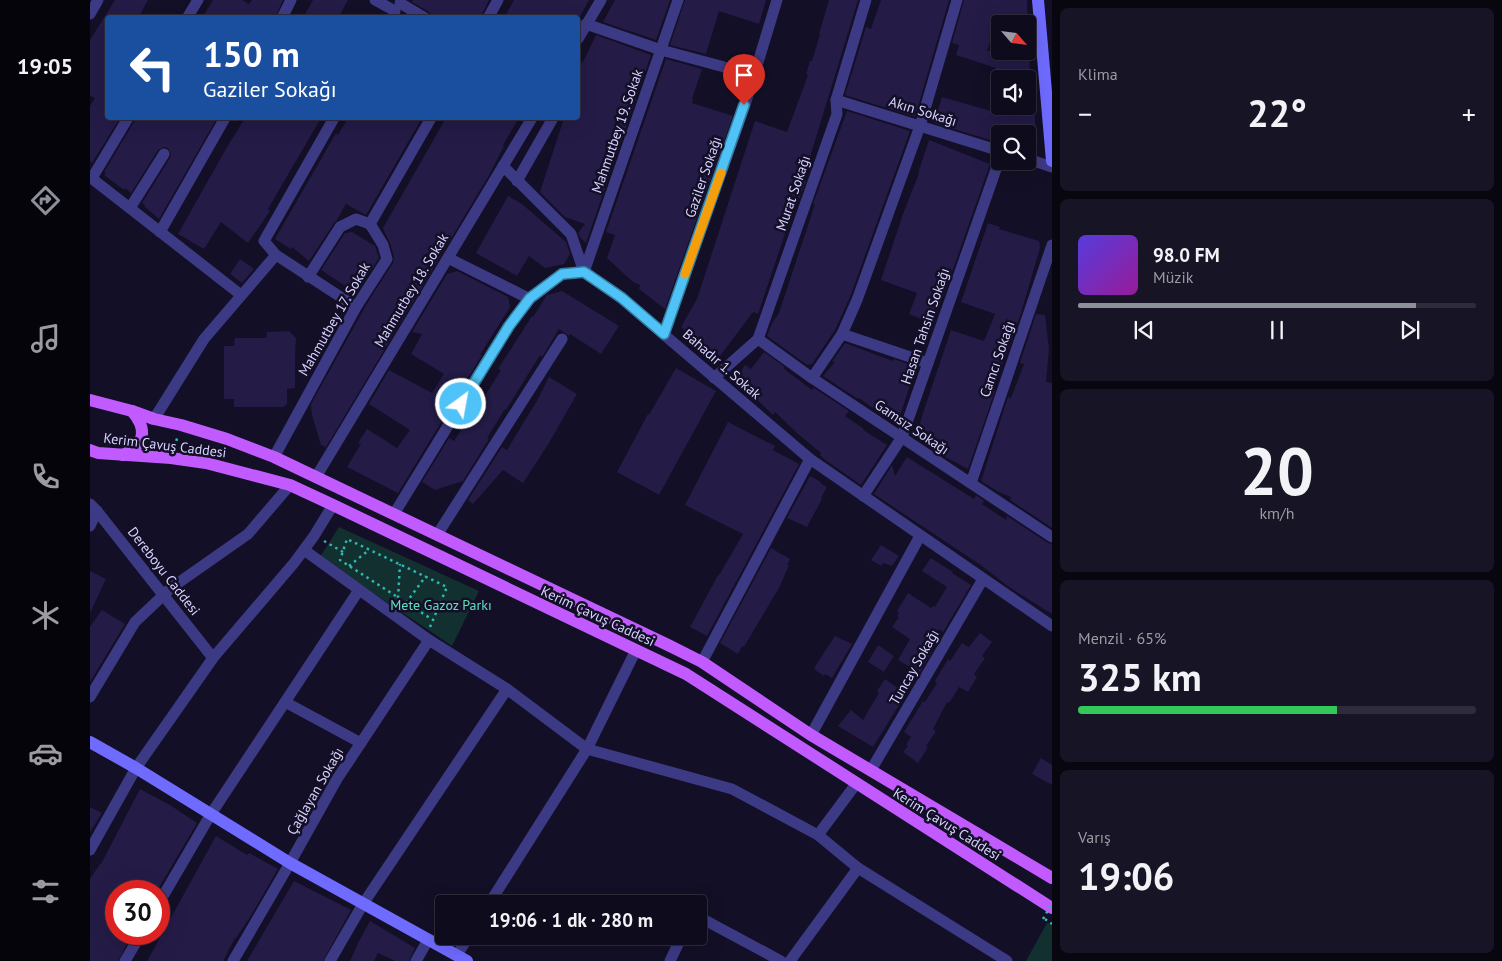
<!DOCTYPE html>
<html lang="tr">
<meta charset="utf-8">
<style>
body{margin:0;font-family:"PT Sans",sans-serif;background:#171425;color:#f1f3f6;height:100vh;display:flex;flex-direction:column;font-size:19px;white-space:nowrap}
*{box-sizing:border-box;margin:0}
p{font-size:16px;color:#9b9ba3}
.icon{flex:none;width:28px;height:28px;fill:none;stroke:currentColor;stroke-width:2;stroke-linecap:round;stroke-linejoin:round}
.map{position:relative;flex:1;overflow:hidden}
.side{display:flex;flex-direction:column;gap:8px;padding:8px;background:#08060f;width:450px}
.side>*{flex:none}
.banner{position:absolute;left:15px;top:15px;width:475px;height:105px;border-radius:5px;box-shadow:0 5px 20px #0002,0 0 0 1px #2e2b3b;background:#1a4fa0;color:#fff;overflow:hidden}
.needle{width:32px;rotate:118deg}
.fabs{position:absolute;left:901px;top:15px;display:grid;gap:10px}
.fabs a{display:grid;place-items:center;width:45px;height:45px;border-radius:5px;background:#0e0b1c;box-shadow:0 5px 20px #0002,0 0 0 1px #2e2b3b;font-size:25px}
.speed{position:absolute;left:15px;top:880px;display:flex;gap:10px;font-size:25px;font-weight:700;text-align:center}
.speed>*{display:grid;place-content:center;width:65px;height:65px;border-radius:50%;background:#0e0b1c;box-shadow:0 5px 20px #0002,0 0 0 1px #2e2b3b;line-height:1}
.speed .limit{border:8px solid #d22;background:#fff;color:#111}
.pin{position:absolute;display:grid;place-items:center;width:42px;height:42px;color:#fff;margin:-51px -21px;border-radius:50% 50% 50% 0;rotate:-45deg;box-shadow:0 0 5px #0007}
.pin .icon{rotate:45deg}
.me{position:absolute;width:55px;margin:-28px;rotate:32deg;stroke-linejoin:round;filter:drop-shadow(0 0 4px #0008)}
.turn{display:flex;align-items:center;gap:18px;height:105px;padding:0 15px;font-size:22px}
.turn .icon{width:65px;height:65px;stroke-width:2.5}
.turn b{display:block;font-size:35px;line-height:42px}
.big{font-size:38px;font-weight:700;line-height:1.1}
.side .card{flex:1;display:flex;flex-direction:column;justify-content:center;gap:8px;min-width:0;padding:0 18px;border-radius:8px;background:#171425}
.side .dial{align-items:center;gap:0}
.dial b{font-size:65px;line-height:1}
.song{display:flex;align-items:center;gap:15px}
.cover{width:60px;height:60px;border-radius:8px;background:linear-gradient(135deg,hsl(250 70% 55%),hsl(300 70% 35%))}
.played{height:5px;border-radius:2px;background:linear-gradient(90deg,#8c9099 85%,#2e2b3b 85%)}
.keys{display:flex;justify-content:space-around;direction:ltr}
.heat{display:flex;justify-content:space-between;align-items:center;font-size:28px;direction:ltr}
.charge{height:8px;border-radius:4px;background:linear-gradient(90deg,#34c759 65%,#2e2b3b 0)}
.trip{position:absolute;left:345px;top:895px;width:272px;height:50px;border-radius:5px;background:#0e0b1c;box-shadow:0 5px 20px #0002,0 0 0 1px #2e2b3b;font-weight:700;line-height:50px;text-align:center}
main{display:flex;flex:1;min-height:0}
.menu{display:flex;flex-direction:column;width:90px;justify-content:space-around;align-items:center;background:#06040b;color:#9b9ba3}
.menu .icon{width:35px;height:35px}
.menu .selected{color:#8c9099}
.menu b{font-size:22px;color:#f1f3f6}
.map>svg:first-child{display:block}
</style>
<main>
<nav class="menu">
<b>19:05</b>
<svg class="icon selected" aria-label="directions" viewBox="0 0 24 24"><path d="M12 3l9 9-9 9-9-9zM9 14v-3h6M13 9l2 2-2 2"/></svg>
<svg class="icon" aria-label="music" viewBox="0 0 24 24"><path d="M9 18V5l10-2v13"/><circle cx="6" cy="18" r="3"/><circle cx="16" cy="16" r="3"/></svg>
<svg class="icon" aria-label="phone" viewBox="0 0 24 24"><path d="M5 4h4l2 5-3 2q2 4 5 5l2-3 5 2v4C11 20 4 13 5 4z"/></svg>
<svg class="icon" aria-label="climate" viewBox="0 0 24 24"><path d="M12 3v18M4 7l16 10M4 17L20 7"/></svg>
<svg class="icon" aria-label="car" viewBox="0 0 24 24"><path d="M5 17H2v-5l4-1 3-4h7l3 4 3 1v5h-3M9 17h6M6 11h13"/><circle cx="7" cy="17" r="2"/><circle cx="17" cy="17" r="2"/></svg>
<svg class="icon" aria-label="filters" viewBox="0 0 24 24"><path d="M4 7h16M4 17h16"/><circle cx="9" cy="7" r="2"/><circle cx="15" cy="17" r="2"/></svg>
</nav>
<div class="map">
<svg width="962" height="961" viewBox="0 0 962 961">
<rect width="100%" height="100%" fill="#130f26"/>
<g fill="#12302f">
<polygon points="249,527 389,591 362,646 230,557"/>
<polygon points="957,923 962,925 962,961 936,961"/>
</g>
<g fill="#241b47">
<polygon points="25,0 58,0 48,18 18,18 18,118 30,118 2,163 0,161 0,106 5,98 0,96 0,40"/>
<polygon points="123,0 152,0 159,4 162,0 193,0 185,18 112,18"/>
<polygon points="223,0 258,0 248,18 213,18"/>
<polygon points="323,0 399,0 390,18 342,18 339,12 322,2"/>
<polygon points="424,0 499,0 488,20 488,18 414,18"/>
<polygon points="525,0 580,0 566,40 513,22"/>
<polygon points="595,0 676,0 669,24 629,11 616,54 580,45"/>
<polygon points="739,0 768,0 713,180 716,181 709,199 707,198 668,314 663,312 630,356 624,355 591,327 607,299 665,121 697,132 718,75 716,74 720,61 722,61 730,34 729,34"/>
<polygon points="791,0 859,0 825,117 755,95 776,27 781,29"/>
<polygon points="874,0 937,0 938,24 906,24 897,51 940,51 939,79 902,79 906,68 866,55 869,45 862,43"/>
<polygon points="506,35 561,55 496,243 490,237 488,233 495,224 475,217 450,192 474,118 488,118 488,74 492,61 493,62"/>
<polygon points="576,59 612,69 602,99 603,100 602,103 643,116 575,309 549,289 550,285 543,282 517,258 525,235 516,232"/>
<polygon points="852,97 901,111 901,106 944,106 946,134 910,134 910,143 844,123"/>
<polygon points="757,111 820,131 760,297 745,330 722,364 717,365 677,336 682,323 689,313 725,204 723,204"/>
<polygon points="45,118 127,118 69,219 54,206 55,205 52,203 80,158 81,154 78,148 74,147 68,150 41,193 35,188 34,190 14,175 16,173 14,172 44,122"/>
<polygon points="155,118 231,118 178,209 180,211 158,243 131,222 114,249 88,234 137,147"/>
<polygon points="258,118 332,118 276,215 256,204 247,220 244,223 219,261 202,247 201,249 185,239 246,133 248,135"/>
<polygon points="356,118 429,118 413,145 414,146 398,177 236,447 231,445 222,415 221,404 279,300 303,263 304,257 300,243 295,233 293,228"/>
<polygon points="839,140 900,164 855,292 841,323 819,314 827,293 791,280 813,214 828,176 829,170"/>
<polygon points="418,196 432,204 476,242 480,254 474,264 455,268 439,256 427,276 386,253"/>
<polygon points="898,223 910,227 909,229 949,241 950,248 931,313 915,359 914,359 910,371 903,390 905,391 878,469 855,457 856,453 840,445 826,436 834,410 861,330 894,341 905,314 871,302"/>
<polygon points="262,232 285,246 289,258 266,293 231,270 255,233"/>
<polygon points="150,259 164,269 152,283 140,274"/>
<polygon points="367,271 418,297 420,307 390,355 392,355 308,493 257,467 271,444 268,443 277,429 307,448 320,430 279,404 299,370 342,393 354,374 321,354 332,334 322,332 357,274"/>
<polygon points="472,291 529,326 511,354 480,334 479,336 469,329 452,357 450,355 416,410 415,409 397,438 399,439 373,481 345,490 332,482 359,438 364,441 375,424 377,425 411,370 408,369 442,316 443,317 457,295"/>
<polygon points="946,314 955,315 959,349 956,382 962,383 962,528 920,500 921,497 907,491 891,481 918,397 921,398 934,364 930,363"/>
<polygon points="199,331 206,338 205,357 205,388 197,389 197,404 193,407 144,407 144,399 134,399 134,346 144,346 145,338 176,338 177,332"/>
<polygon points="755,343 803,361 804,359 826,367 808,422 804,423 769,398 768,399 733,376 745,362 742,362"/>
<polygon points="674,352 695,367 693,368 722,390 724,388 759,411 755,416 774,429 773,430 797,445 771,485 734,459 730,455 731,453 708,434 685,412 683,415 651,384 650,373 655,365 661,369"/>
<polygon points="586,368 626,391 569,495 527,472 558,414 559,415"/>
<polygon points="459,377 487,394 459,443 433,483 413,470 383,504 378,500 412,447 417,450 448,399"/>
<polygon points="638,422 685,446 683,450 709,464 617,636 600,627 627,577 631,572 653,534 595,505"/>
<polygon points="817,457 884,499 886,495 894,501 892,504 916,520 917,516 958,543 962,544 962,614 919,587 892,566 784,494 802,465 805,476"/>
<polygon points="720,476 731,482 730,483 737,487 731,498 732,499 717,527 697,518"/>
<polygon points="791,545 809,556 802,566 793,563 791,566 781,560"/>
<polygon points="681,548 700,559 697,565 699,565 690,586 654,647 652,646 648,654 630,643"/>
<polygon points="841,558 863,572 862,573 881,585 853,632 849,629 840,648 843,650 829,674 819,669 820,667 808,660 820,639 802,627 809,617 807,616 809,613 807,611 818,593 841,608 843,606 845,607 857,587 832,571"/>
<polygon points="0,571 16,579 0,613"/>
<polygon points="12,610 35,624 0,682 0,627"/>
<polygon points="890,633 902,642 892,656 895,658 884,674 887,677 878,692 869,687 859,703 857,702 843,729 846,731 836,746 838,747 828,763 813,752 818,746 816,745 821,737 814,732 833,701 835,702 847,683 845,681 858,659 860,661 872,643 879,647"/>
<polygon points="745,636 762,644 742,678 735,674 734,676 725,670 726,669 724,668"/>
<polygon points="788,645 804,656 794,672 778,662"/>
<polygon points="795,679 816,694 783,747 748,726 761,710 773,720 789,693 787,691"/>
<polygon points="951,758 962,765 962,785 942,774"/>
<polygon points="50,789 80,805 107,823 67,891 26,891 26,934 42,934 28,961 0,961 0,879 10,864 11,864"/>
<polygon points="0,807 12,813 0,832"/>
<polygon points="126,836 157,855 159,853 188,869 162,914 146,938 145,938 133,961 57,961"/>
<polygon points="204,881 261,910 233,961 157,961"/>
<polygon points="280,921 325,948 319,961 305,961 288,953 284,961 260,961 268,943"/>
</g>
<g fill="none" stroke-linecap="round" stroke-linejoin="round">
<g stroke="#2fb8b0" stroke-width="2.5" stroke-dasharray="2.5 4" stroke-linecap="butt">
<polyline points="84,447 88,436"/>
<polyline points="234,541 253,552"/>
<polyline points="259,566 279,550"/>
<polyline points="308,598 310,564"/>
<polyline points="316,603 336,576"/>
<polyline points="340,627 357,587 257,539 250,560 343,620"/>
<polyline points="955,919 962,924"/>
</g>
<g stroke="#3d3a85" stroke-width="11">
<polyline points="285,0 305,11"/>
<polyline points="310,3 335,18"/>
<polyline points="0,14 8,0"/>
<polyline points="97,18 108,0"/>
<polyline points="192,18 201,0"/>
<polyline points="398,18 408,0"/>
<polyline points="496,24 571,50 664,75"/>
<polyline points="488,39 511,0"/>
<polyline points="746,100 910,151"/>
<polyline points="244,118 174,241 186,255 266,307"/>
<polyline points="938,159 962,167"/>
<polyline points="413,166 481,234 494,272"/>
<polyline points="0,177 151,295"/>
<polyline points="2,178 38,118"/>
<polyline points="427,181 463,118"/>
<polyline points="40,208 74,154"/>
<polyline points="280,224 341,118"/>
<polyline points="70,232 135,118"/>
<polyline points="358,258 440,299"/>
<polyline points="494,272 588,0"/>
<polyline points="218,277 250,227 266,219 280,224"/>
<polyline points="574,334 655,105 687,0"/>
<polyline points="752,334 838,363"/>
<polyline points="668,339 722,378 962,537"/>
<polyline points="624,378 668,339 747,114 746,100 776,0"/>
<polyline points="722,378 752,334 767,300 830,126 867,0"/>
<polyline points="64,419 114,339 186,255"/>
<polyline points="184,457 266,307 297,259 293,245 280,224"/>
<polyline points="226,477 442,118"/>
<polyline points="881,483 962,245"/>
<polyline points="773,496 812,437 910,158"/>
<polyline points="0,504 7,511 123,658"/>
<polyline points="304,514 419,326 440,299 472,274 494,272 531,298 720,459 962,626"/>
<polyline points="0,526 7,511"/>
<polyline points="347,535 472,339"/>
<polyline points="214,550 339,640 417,689 497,749 399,904"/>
<polyline points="546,650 497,749 642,789 728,835 768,868 917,961"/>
<polyline points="612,662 720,459"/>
<polyline points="0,697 45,622 81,588 158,534 200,485"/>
<polyline points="195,702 271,743"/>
<polyline points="721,735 830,536"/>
<polyline points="781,770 893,579"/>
<polyline points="728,835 766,784"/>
<polyline points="0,850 46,768 123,658 204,563 224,536 243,505"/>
<polyline points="69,903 121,814 269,590"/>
<polyline points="609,917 691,961"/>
<polyline points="367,955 379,936"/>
<polyline points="35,961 51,934"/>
<polyline points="143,961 200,863 247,779 339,640"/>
<polyline points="240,961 273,904 417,689"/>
<polyline points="326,961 338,940"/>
<polyline points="580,961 592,936"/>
<polyline points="700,961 768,868"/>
</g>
<g stroke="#6f6bff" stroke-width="12">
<polyline points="948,0 962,161"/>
<polyline points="0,742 46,768 200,863 377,961"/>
</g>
<g stroke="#c25bff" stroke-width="12">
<polyline points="0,400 42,411 64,419 91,425 137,439 184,457 578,645 612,662 721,735 962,878"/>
<polyline points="0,450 8,453 81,458 116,463 200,485 243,505 596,674 962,908"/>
<path d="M33 455C55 444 58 430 42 411"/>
</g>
<polyline stroke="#2fb8b0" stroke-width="2.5" stroke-dasharray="2.5 4" stroke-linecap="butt" points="953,919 962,903"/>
</g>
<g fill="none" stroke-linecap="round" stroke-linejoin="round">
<g stroke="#337fa1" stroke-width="12">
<polyline id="route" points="371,404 419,326 440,298 472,274 494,272 532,298 574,334 654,105"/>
</g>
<use href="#route" stroke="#4fc3f7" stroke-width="9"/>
<polyline stroke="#f59e0b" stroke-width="9" points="595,274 631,173"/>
</g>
<g text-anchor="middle" stroke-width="5" stroke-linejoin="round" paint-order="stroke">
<g font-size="14" fill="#d9d4ff" stroke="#130f26">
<text transform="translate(833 111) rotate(17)" y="5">Akın Sokağı</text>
<text transform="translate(527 131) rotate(-71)" y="5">Mahmutbey 19. Sokak</text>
<text transform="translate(613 177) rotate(-71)" y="5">Gaziler Sokağı</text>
<text transform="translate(703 193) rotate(-71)" y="5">Murat Sokağı</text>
<text transform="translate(321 290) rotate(-59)" y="5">Mahmutbey 18. Sokak</text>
<text transform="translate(244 319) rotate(-60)" y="5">Mahmutbey 17. Sokak</text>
<text transform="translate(835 326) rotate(-71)" y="5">Hasan Tahsin Sokağı</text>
<text transform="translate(907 359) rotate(-71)" y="5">Camcı Sokağı</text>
<text transform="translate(632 364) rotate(41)" y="5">Bahadır 1. Sokak</text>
<text transform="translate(822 427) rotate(34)" y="5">Gamsız Sokağı</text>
<text transform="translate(75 445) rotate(7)" y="5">Kerim Çavuş Caddesi</text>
<text transform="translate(74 571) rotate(52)" y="5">Dereboyu Caddesi</text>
<text transform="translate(508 616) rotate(25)" y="5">Kerim Çavuş Caddesi</text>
<text transform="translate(824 667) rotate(-60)" y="5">Tuncay Sokağı</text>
<text transform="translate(225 791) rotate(-60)" y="5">Çağlayan Sokağı</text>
<text transform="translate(857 824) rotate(32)" y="5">Kerim Çavuş Caddesi</text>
</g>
<g font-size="14" fill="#5fe0c0" stroke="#130f26">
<text x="351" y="610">Mete Gazoz Parkı</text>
</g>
</g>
</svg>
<div class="fabs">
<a><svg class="needle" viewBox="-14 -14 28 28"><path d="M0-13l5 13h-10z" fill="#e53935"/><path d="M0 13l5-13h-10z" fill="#9b9ba3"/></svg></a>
<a><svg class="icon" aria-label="sound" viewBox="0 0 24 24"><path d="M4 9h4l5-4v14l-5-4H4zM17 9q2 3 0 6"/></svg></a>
<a><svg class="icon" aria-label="search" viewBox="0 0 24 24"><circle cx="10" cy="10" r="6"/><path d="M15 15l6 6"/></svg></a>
</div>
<div class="speed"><div class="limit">30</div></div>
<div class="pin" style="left:654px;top:105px;background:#d93025"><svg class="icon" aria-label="arrive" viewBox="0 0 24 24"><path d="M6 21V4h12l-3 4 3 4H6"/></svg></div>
<svg class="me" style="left:371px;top:404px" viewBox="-20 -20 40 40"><circle r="17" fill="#4fc3f7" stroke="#fff" stroke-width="3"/><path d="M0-11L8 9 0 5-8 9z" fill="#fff"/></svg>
<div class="trip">19:06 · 1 dk · 280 m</div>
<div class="banner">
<div class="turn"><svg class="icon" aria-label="left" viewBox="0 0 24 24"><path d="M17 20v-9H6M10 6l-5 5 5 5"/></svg><div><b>150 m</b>Gaziler Sokağı</div></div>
</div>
</div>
<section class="side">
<div class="card"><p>Klima</p>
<div class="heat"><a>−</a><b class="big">22°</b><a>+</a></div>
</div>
<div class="card">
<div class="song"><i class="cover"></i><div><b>98.0 FM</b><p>Müzik</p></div></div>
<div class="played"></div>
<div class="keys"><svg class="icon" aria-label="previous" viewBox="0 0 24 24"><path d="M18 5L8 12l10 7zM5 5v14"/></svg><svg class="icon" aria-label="pause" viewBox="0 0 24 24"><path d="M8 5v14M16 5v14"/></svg><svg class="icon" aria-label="next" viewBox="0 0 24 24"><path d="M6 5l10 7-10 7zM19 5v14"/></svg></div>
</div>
<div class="card dial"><b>20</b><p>km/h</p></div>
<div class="card"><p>Menzil · 65%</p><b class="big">325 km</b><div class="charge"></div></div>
<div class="card"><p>Varış</p><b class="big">19:06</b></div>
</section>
</main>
